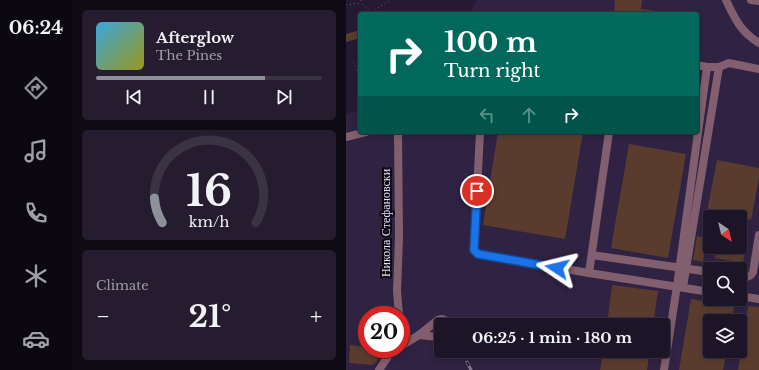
<!DOCTYPE html>
<meta charset="utf-8">
<style>
body{margin:0;font-family:"Libre Baskerville",serif;background:#251d2f;color:#f1f3f6;height:100vh;display:flex;flex-direction:column;font-size:15px;white-space:nowrap}
*{box-sizing:border-box;margin:0}
p{font-size:13px;color:#a09ea7}
.icon{flex:none;width:22px;height:22px;fill:none;stroke:currentColor;stroke-width:2;stroke-linecap:round;stroke-linejoin:round}
.map{position:relative;flex:1;overflow:hidden}
.sheet{display:flex;flex-direction:column;gap:10px;padding:10px;background:#0f0b15;width:274px}
.sheet>*{flex:none}
.top-card{position:absolute;left:12px;top:12px;width:341px;height:122px;border-radius:4px;box-shadow:0 2px 6px #0003,0 0 0 1px #3a3344;background:#00695c;color:#fff;overflow:hidden}
.needle{width:26px;rotate:145deg}
.tools{position:absolute;left:357px;top:210px;display:grid;gap:8px}
.tools a{display:grid;place-items:center;width:44px;height:44px;border-radius:4px;background:#1c1427;box-shadow:0 2px 6px #0003,0 0 0 1px #3a3344;font-size:20px}
.speed{position:absolute;left:12px;top:306px;display:flex;gap:8px;font-size:20px;font-weight:700;text-align:center}
.speed>*{display:grid;place-content:center;width:52px;height:52px;border-radius:50%;background:#1c1427;box-shadow:0 2px 6px #0003,0 0 0 1px #3a3344;line-height:1}
.speed .limit{border:6px solid #d22;background:#fff;color:#111}
.pin{position:absolute;display:grid;place-items:center;width:34px;height:34px;color:#fff;margin:-17px;border:2px solid #fff;border-radius:50%;box-shadow:0 1px 4px #0007}
.me{position:absolute;width:44px;margin:-22px;rotate:280deg;stroke-linejoin:round;filter:drop-shadow(0 0 3px #0008)}
.turn{display:flex;align-items:center;gap:14px;height:84px;padding:0 20px;font-size:18px}
.turn .icon{width:52px;height:52px;stroke-width:2.5}
.turn b{display:block;font-size:28px;line-height:34px}
.lanes{display:flex;align-items:center;height:38px;padding:0 20px;background:#0003;justify-content:center;gap:20px;direction:ltr}
.lanes .off{opacity:.35}
.big{font-size:30px;font-weight:700;line-height:1.1}
.sheet .widget{flex:1;display:flex;flex-direction:column;justify-content:center;gap:6px;min-width:0;padding:0 14px;border-radius:6px;background:#251d2f}
.sheet .dial{align-items:center;gap:0}
.dial svg{height:104px;overflow:visible;fill:none;stroke:#3a3344;stroke-width:7;stroke-linecap:round;text-anchor:middle}
.dial text{fill:#f1f3f6;stroke:none}
.song{display:flex;align-items:center;gap:12px}
.cover{width:48px;height:48px;border-radius:6px;background:linear-gradient(135deg,hsl(200 70% 55%),hsl(60 70% 35%))}
.played{height:4px;border-radius:2px;background:linear-gradient(90deg,#8c9099 75%,#3a3344 75%)}
.keys{display:flex;justify-content:space-around;direction:ltr}
.heat{display:flex;justify-content:space-between;align-items:center;font-size:22px;direction:ltr}
.trip{position:absolute;left:88px;top:318px;width:236px;height:40px;border-radius:4px;background:#1c1427;box-shadow:0 2px 6px #0003,0 0 0 1px #3a3344;font-weight:700;line-height:40px;text-align:center}
main{display:flex;flex:1;min-height:0}
.tab-bar{display:flex;flex-direction:column;width:72px;justify-content:space-around;align-items:center;background:#0b0810;color:#a09ea7}
.tab-bar .icon{width:28px;height:28px}
.tab-bar .on{color:#8c9099}
.tab-bar b{font-size:18px;color:#f1f3f6}
.map>svg:first-child{display:block}
</style>
<main>
<nav class="tab-bar">
<b>06:24</b>
<svg class="icon on" aria-label="directions" viewBox="0 0 24 24"><path d="M12 3l9 9-9 9-9-9zM9 14v-3h6M13 9l2 2-2 2"/></svg>
<svg class="icon" aria-label="music" viewBox="0 0 24 24"><path d="M9 18V5l10-2v13"/><circle cx="6" cy="18" r="3"/><circle cx="16" cy="16" r="3"/></svg>
<svg class="icon" aria-label="phone" viewBox="0 0 24 24"><path d="M5 4h4l2 5-3 2q2 4 5 5l2-3 5 2v4C11 20 4 13 5 4z"/></svg>
<svg class="icon" aria-label="climate" viewBox="0 0 24 24"><path d="M12 3v18M4 7l16 10M4 17L20 7"/></svg>
<svg class="icon" aria-label="car" viewBox="0 0 24 24"><path d="M5 17H2v-5l4-1 3-4h7l3 4 3 1v5h-3M9 17h6M6 11h13"/><circle cx="7" cy="17" r="2"/><circle cx="17" cy="17" r="2"/></svg>
</nav>
<section class="sheet">
<div class="widget">
<div class="song"><i class="cover"></i><div><b>Afterglow</b><p>The Pines</p></div></div>
<div class="played"></div>
<div class="keys"><svg class="icon" aria-label="previous" viewBox="0 0 24 24"><path d="M18 5L8 12l10 7zM5 5v14"/></svg><svg class="icon" aria-label="pause" viewBox="0 0 24 24"><path d="M8 5v14M16 5v14"/></svg><svg class="icon" aria-label="next" viewBox="0 0 24 24"><path d="M6 5l10 7-10 7zM19 5v14"/></svg></div>
</div>
<div class="widget dial"><svg viewBox="0 0 100 80">
<path d="M14 69A42 42 0 1 1 86 69"/>
<path d="M14 69A42 42 0 0 1 8 50" stroke="#8c9099"/>
<text x="50" y="56" font-size="32" font-weight="700">16</text>
<text x="50" y="72" font-size="11">km/h</text>
</svg></div>
<div class="widget"><p>Climate</p>
<div class="heat"><a>−</a><b class="big">21°</b><a>+</a></div>
</div>
</section>
<div class="map">
<svg width="413" height="370" viewBox="0 0 413 370">
<rect width="100%" height="100%" fill="#251a34"/>
<path fill="#302242" fill-rule="evenodd" d="M131 0H413V299L394 296V269H364V299H394L413 300V370H0V115L6 112 14 110V132H351V14H124ZM364 217H394V247H364ZM21 315H55V349H21ZM364 321H394V351H364ZM95 325H317V351H95Z"/>
<g fill="#5a3c2e">
<polygon points="269,0 296,0 295,9 313,11 313,14 268,14"/>
<polygon points="14,30 14,38 0,42 0,34"/>
<polygon points="152,132 237,132 219,239 137,225"/>
<polygon points="283,144 340,154 322,258 265,248"/>
<polygon points="371,160 413,168 413,178 405,220 394,218 394,217 388,217 361,212"/>
<polygon points="351,236 360,238 357,262 347,260"/>
<polygon points="371,247 399,251 397,263 369,258"/>
<polygon points="266,285 312,291 307,325 261,325"/>
<polygon points="345,299 388,306 386,321 364,321 364,351 381,351 377,370 333,370"/>
<polygon points="402,306 413,307 413,370 392,370"/>
<polygon points="4,345 21,347 21,349 32,349 31,361 27,365 3,363"/>
<polygon points="257,351 304,351 301,370 254,370"/>
</g>
<g fill="none" stroke-linecap="round" stroke-linejoin="round">
<g stroke="#635a71" stroke-width="1" stroke-dasharray="1 3" stroke-linecap="butt">
<polyline points="15,0 15,3 25,12 25,14"/>
<polyline points="0,5 15,3"/>
<polyline points="25,12 45,0"/>
<polyline points="7,62 14,75"/>
</g>
<g stroke="#825f6e" stroke-width="8">
<path d="M380 0C389 19 394 31 413 43"/>
<polyline points="405,0 413,1"/>
<polyline points="351,65 361,67"/>
<polyline points="52,132 53,237 51,291 53,315"/>
<polyline points="134,132 128,250 132,254 243,273"/>
<polyline points="263,132 243,273 364,292"/>
<polyline points="0,137 20,132"/>
<polyline points="246,255 364,272"/>
<path d="M394 276C400 277 404 278 407 272L413 235"/>
<polyline points="337,287 373,67"/>
<polyline points="394,296 413,299"/>
<polyline points="73,335 92,337 95,336"/>
<polyline points="55,346 73,335 92,320 96,319 99,320 102,325"/>
<polyline points="33,370 41,358 46,349"/>
<polyline points="318,370 331,286 361,67 373,67 383,63 413,69"/>
</g>
<g stroke="#80778d" stroke-width="3">
<polyline id="rail" points="121,362 125,370"/>
</g>
<use href="#rail" stroke="#0c0813" stroke-width="1.5" stroke-dasharray="4.5" stroke-linecap="butt"/>
</g>
<g fill="none" stroke-linecap="round" stroke-linejoin="round">
<g stroke="#114b97" stroke-width="10">
<polyline id="route" points="131,191 128,250 132,254 211,268"/>
</g>
<use href="#route" stroke="#1a73e8" stroke-width="7"/>
</g>
<g text-anchor="middle" stroke-width="4" stroke-linejoin="round" paint-order="stroke">
<g font-size="12" fill="#e9e2f4" stroke="#0c0813">
<text transform="translate(40 223) rotate(-90)" y="4">Никола Стефановски</text>
</g>
</g>
</svg>
<div class="tools">
<a><svg class="needle" viewBox="-14 -14 28 28"><path d="M0-13l5 13h-10z" fill="#e53935"/><path d="M0 13l5-13h-10z" fill="#a09ea7"/></svg></a>
<a><svg class="icon" aria-label="search" viewBox="0 0 24 24"><circle cx="10" cy="10" r="6"/><path d="M15 15l6 6"/></svg></a>
<a><svg class="icon" aria-label="layers" viewBox="0 0 24 24"><path d="M12 4l9 5-9 5-9-5zM3 14l9 5 9-5"/></svg></a>
</div>
<div class="speed"><div class="limit">20</div></div>
<div class="pin" style="left:131px;top:191px;background:#d93025"><svg class="icon" aria-label="arrive" viewBox="0 0 24 24"><path d="M6 21V4h12l-3 4 3 4H6"/></svg></div>
<svg class="me" style="left:211px;top:268px" viewBox="-20 -20 40 40"><path d="M0-17L14 15 0 8-14 15z" fill="#1a73e8" stroke="#fff" stroke-width="4"/></svg>
<div class="trip">06:25 · 1 min · 180 m</div>
<div class="top-card">
<div class="turn"><svg class="icon" aria-label="right" viewBox="0 0 24 24"><path d="M7 20v-9h11M14 6l5 5-5 5"/></svg><div><b>100 m</b>Turn right</div></div>
<div class="lanes"><svg class="icon off" aria-label="left" viewBox="0 0 24 24"><path d="M17 20v-9H6M10 6l-5 5 5 5"/></svg><svg class="icon off" aria-label="ahead" viewBox="0 0 24 24"><path d="M12 20V5M6 11l6-6 6 6"/></svg><svg class="icon" aria-label="right" viewBox="0 0 24 24"><path d="M7 20v-9h11M14 6l5 5-5 5"/></svg></div>
</div>
</div>
</main>
